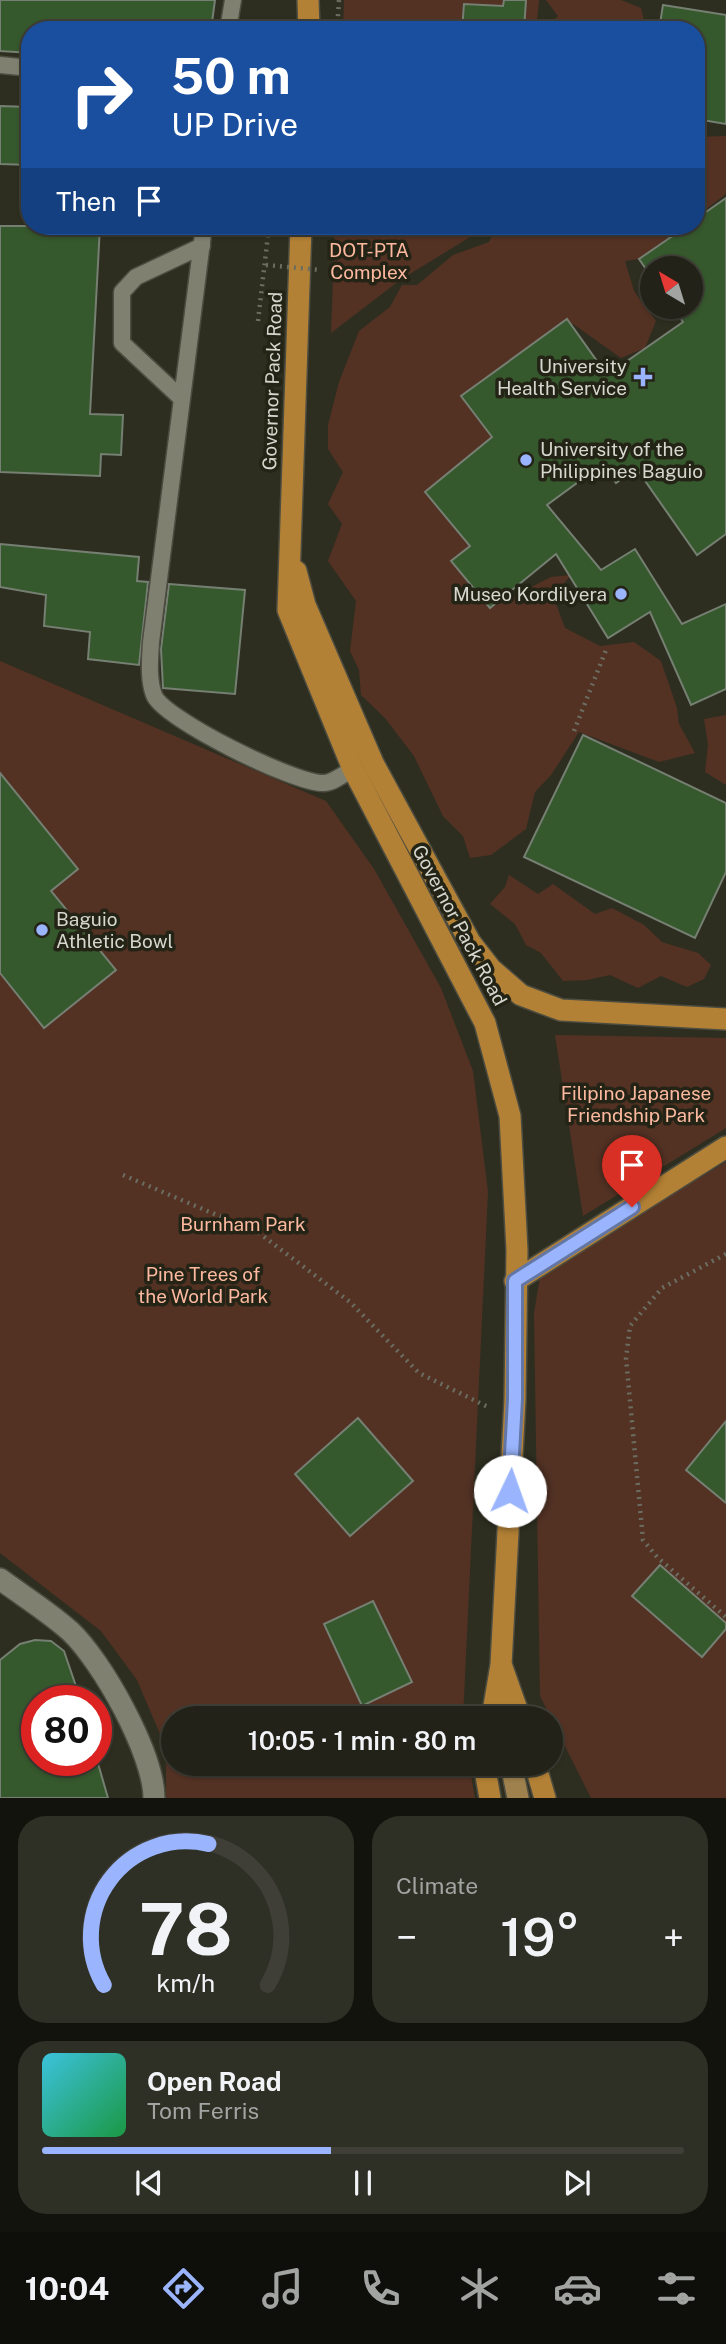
<!DOCTYPE html>
<meta charset="utf-8">
<style>
body{margin:0;font-family:"Public Sans",sans-serif;background:#2e2f25;color:#f1f3f6;height:100vh;display:flex;flex-direction:column;font-size:26px;white-space:nowrap}
*{box-sizing:border-box;margin:0}
p{font-size:23px;color:#a2a4a2}
.icon{flex:none;width:38px;height:38px;fill:none;stroke:currentColor;stroke-width:2;stroke-linecap:round;stroke-linejoin:round}
.map{position:relative;height:1798px;overflow:hidden}
.details{display:flex;flex-direction:column;gap:18px;padding:18px;background:#13130d;flex:1}
.details>*{flex:none}
.top-card{position:absolute;left:21px;top:21px;width:684px;height:214px;border-radius:28px;box-shadow:0 2px 5px #0004,0 0 0 2px #3f3f37;background:#1a4fa0;color:#fff;overflow:hidden}
.needle{width:46px;rotate:322deg}
.fabs{position:absolute;left:640px;top:256px;display:grid;gap:14px}
.fabs a{display:grid;place-items:center;width:63px;height:63px;border-radius:50%;background:#222218;box-shadow:0 2px 5px #0004,0 0 0 2px #3f3f37;font-size:35px}
.speed{position:absolute;left:21px;top:1685px;display:flex;gap:14px;font-size:35px;font-weight:700;text-align:center}
.speed>*{display:grid;place-content:center;width:91px;height:91px;border-radius:50%;background:#222218;box-shadow:0 2px 5px #0004,0 0 0 2px #3f3f37;line-height:1}
.speed .limit{border:10px solid #d22;background:#fff;color:#111}
.pin{position:absolute;display:grid;place-items:center;width:60px;height:60px;color:#fff;margin:-72px -30px;border-radius:50% 50% 50% 0;rotate:-45deg;box-shadow:0 0 7px #0007}
.pin .icon{rotate:45deg}
.me{position:absolute;width:77px;margin:-38px;rotate:3deg;stroke-linejoin:round;filter:drop-shadow(0 0 5px #0008)}
.turn{display:flex;align-items:center;gap:24px;height:147px;padding:0 35px;font-size:32px}
.turn .icon{width:91px;height:91px;stroke-width:2.5}
.turn b{display:block;font-size:49px;line-height:60px}
.then{display:flex;align-items:center;height:66px;padding:0 35px;background:#0003;gap:14px;font-size:26px}
.big{font-size:52px;font-weight:600;line-height:1.1}
.details .tile{flex:1;display:flex;flex-direction:column;justify-content:center;gap:10px;min-width:0;padding:0 24px;border-radius:28px;background:#2e2f25}
.details .dial{align-items:center;gap:0}
.dial svg{height:182px;overflow:visible;fill:none;stroke:#3f3f37;stroke-width:7;stroke-linecap:round;text-anchor:middle}
.dial text{fill:#f1f3f6;stroke:none}
.song{display:flex;align-items:center;gap:21px}
.cover{width:84px;height:84px;border-radius:10px;background:linear-gradient(135deg,hsl(190 70% 55%),hsl(140 70% 35%))}
.played{height:7px;border-radius:4px;background:linear-gradient(90deg,#9ab5fd 45%,#3f3f37 45%)}
.keys{display:flex;justify-content:space-around;direction:ltr}
.heat{display:flex;justify-content:space-between;align-items:center;font-size:38px;direction:ltr}
.details .tiles{flex:1;display:grid;gap:18px;grid-template-columns:1fr 1fr}
.tile:last-child{grid-column:span 2}
.trip{position:absolute;left:161px;top:1706px;width:402px;height:70px;border-radius:35px;background:#222218;box-shadow:0 2px 5px #0004,0 0 0 2px #3f3f37;font-weight:600;line-height:70px;text-align:center}
.tab-bar{display:flex;height:112px;justify-content:space-around;align-items:center;background:#0e0e0a;color:#a2a4a2}
.tab-bar .icon{width:49px;height:49px}
.tab-bar .active{color:#9ab5fd}
.tab-bar b{font-size:32px;color:#f1f3f6}
.map>svg:first-child{display:block}
</style>
<div class="map">
<svg width="726" height="1798" viewBox="0 0 726 1798">
<rect width="100%" height="100%" fill="#2e2e20"/>
<g fill="#533224">
<polygon points="344,0 539,0 536,30 343,30"/>
<polygon points="546,0 621,0 641,8 646,30 545,30 558,16"/>
<polygon points="726,136 726,194 697,216 697,137"/>
<polygon points="335,226 488,226 400,280 331,333"/>
<polygon points="496,226 684,226 639,259 625,261 634,291 656,321 645,348 621,358 566,319 462,395 492,437 425,492 470,546 452,562 490,608 551,577 571,575 553,596 565,628 600,646 634,642 661,661 677,708 679,724 695,753 659,762 579,732 551,775 535,792 526,829 491,855 470,858 463,836 443,816 414,756 385,718 361,695 359,670 350,651 356,601 328,561 342,524 328,504 343,472 328,449 328,425 339,382 359,331 390,307 402,285 417,285 453,255 489,242"/>
<polygon points="0,661 326,801 374,869 441,988 473,1071 488,1192 463,1718 173,1718 173,1764 469,1764 475,1798 166,1798 166,1748 137,1680 101,1631 0,1553"/>
<polygon points="726,715 726,785 705,772 708,745 704,719"/>
<polygon points="509,875 538,894 553,884 595,914 612,908 644,925 662,942 698,953 711,965 704,979 687,987 661,976 638,988 610,975 587,980 563,981 541,953 526,945 515,924 490,904 505,887"/>
<polygon points="555,1035 726,1038 726,1128 583,1216"/>
<polygon points="726,1162 726,1798 591,1798 540,1696 534,1313 541,1271"/>
</g>
<g fill="#36582d" stroke="#757f72" stroke-width="2">
<polygon points="0,0 215,0 211,30 30,30 30,53 0,51"/>
<polygon points="504,0 526,0 524,30 462,30 464,4 503,6"/>
<polygon points="663,5 726,15 726,124 696,119 696,30 659,30"/>
<polygon points="0,106 30,107 30,165 0,164"/>
<polygon points="726,198 726,534 697,555 636,468 616,483 603,464 547,505 601,570 635,549 682,624 726,604 726,689 691,705 650,612 608,638 556,554 490,608 451,561 470,546 425,492 492,437 461,396 567,319 607,375 683,322 672,306 691,306 691,268 653,268 653,279 639,259 687,226 696,226 696,219"/>
<polygon points="0,226 100,226 90,414 123,415 121,455 101,454 100,476 0,472"/>
<polygon points="0,544 139,557 137,581 148,582 139,665 88,659 90,632 44,626 46,595 0,587"/>
<polygon points="169,584 245,590 235,694 163,688 161,649"/>
<polygon points="583,735 726,803 726,872 695,938 524,857"/>
<polygon points="0,773 78,869 51,891 116,970 44,1028 0,973"/>
<polygon points="358,1418 413,1481 350,1536 295,1474"/>
<polygon points="726,1421 726,1503 686,1470"/>
<polygon points="660,1565 726,1623 726,1629 702,1657 632,1596"/>
<polygon points="373,1601 412,1682 362,1706 324,1624"/>
<polygon points="35,1640 51,1641 64,1651 81,1701 37,1701 37,1760 97,1760 108,1798 0,1798 0,1660 20,1644"/>
</g>
<g fill="none" stroke-linecap="round" stroke-linejoin="round">
<g stroke="#4c4c40" stroke-width="19">
<g id="lane">
<polyline points="228,30 233,0"/>
<polyline points="0,65 30,68"/>
<path d="M204 226 151 642C150 659 148 679 154 695 163 719 297 785 324 783 333 783 345 773 353 769"/>
<polyline points="181,398 122,343 122,292 136,277 202,246"/>
</g>
</g>
<g stroke="#4c4c40" stroke-width="24">
<path id="secondary" d="M0 1579C23 1596 49 1612 70 1631 102 1661 154 1754 154 1798"/>
</g>
<g stroke="#4c4c40" stroke-width="24">
<g id="primary">
<polyline points="502,1681 505,1718"/>
<polyline points="511,1764 518,1798"/>
</g>
</g>
<g stroke="#4c4c40" stroke-width="24">
<g id="highway">
<polyline points="308,0 309,30"/>
<polyline points="301,226 288,610 353,769 485,1023 510,1116 517,1250 515,1399 501,1665 492,1718"/>
<polyline points="296,571 305,605 373,763 470,942 491,969 521,995 561,1010 726,1019"/>
<polyline points="515,1281 726,1147"/>
<polyline points="502,1667 520,1718"/>
<polyline points="484,1764 490,1798"/>
<polyline points="535,1764 545,1798"/>
</g>
</g>
<g stroke="#6c6d61" stroke-width="4.5" stroke-dasharray="2 5" stroke-linecap="butt">
<polyline points="337,30 339,0"/>
<polyline points="258,321 268,235"/>
<polyline points="574,731 606,650"/>
<polyline points="123,1175 259,1233 350,1302 419,1373 490,1408"/>
<polyline points="726,1254 662,1288 630,1326 626,1358 643,1540 657,1557 726,1617"/>
</g>
<use href="#lane" stroke="#7f8070" stroke-width="16"/>
<use href="#secondary" stroke="#7f8070" stroke-width="21"/>
<use href="#primary" stroke="#9e814d" stroke-width="21"/>
<use href="#highway" stroke="#b38135" stroke-width="21"/>
<polyline stroke="#6c6d61" stroke-width="4.5" stroke-dasharray="2 5" stroke-linecap="butt" points="266,265 321,270"/>
</g>
<g fill="none" stroke-linecap="round" stroke-linejoin="round">
<g stroke="#6476a4" stroke-width="18">
<polyline id="route" points="510,1491 515,1399 515,1281 632,1207"/>
</g>
<use href="#route" stroke="#9ab5fd" stroke-width="12"/>
</g>
<g fill="#9ab5fd" stroke="#242416" stroke-width="2.5">
<path d="M639.5 366.5h7v7h7v7h-7v7h-7v-7h-7v-7h7z"/>
<circle cx="526" cy="460" r="7"/>
<circle cx="621" cy="594" r="7"/>
<circle cx="42" cy="930" r="7"/>
</g>
<g text-anchor="middle" stroke-width="7" stroke-linejoin="round" paint-order="stroke">
<g font-size="19" fill="#fdb99f" stroke="#242416">
<text x="369" y="257">DOT-PTA<tspan x="369" dy="22">Complex</tspan></text>
<text x="636" y="1100">Filipino Japanese<tspan x="636" dy="22">Friendship Park</tspan></text>
<text x="243" y="1231">Burnham Park</text>
<text x="203" y="1281">Pine Trees of<tspan x="203" dy="22">the World Park</tspan></text>
</g>
<g font-size="19" fill="#d6d7ce" stroke="#242416" text-anchor="end">
<text x="627" y="373">University<tspan x="627" dy="22">Health Service</tspan></text>
<text x="540" y="456" text-anchor="start">University of the<tspan x="540" dy="22">Philippines Baguio</tspan></text>
<text x="607" y="601">Museo Kordilyera</text>
<text x="56" y="926" text-anchor="start">Baguio<tspan x="56" dy="22">Athletic Bowl</tspan></text>
</g>
<g font-size="19" fill="#d6d7ce" stroke="#242416">
<text transform="translate(272 381) rotate(-88)" y="7">Governor Pack Road</text>
<text transform="translate(460 925) rotate(62)" y="7">Governor Pack Road</text>
</g>
</g>
</svg>
<div class="fabs">
<a><svg class="needle" viewBox="-14 -14 28 28"><path d="M0-13l5 13h-10z" fill="#e53935"/><path d="M0 13l5-13h-10z" fill="#a2a4a2"/></svg></a>
</div>
<div class="speed"><div class="limit">80</div></div>
<div class="pin" style="left:632px;top:1207px;background:#d93025"><svg class="icon" aria-label="arrive" viewBox="0 0 24 24"><path d="M6 21V4h12l-3 4 3 4H6"/></svg></div>
<svg class="me" style="left:510px;top:1491px" viewBox="-20 -20 40 40"><circle r="19" fill="#fff"/><path d="M0-13L10 11 0 6-10 11z" fill="#9ab5fd"/></svg>
<div class="trip">10:05 · 1 min · 80 m</div>
<div class="top-card">
<div class="turn"><svg class="icon" aria-label="right" viewBox="0 0 24 24"><path d="M7 20v-9h11M14 6l5 5-5 5"/></svg><div><b>50 m</b>UP Drive</div></div>
<div class="then">Then<svg class="icon" aria-label="arrive" viewBox="0 0 24 24"><path d="M6 21V4h12l-3 4 3 4H6"/></svg></div>
</div>
</div>
<section class="details">
<div class="tiles">
<div class="tile dial"><svg viewBox="0 0 100 80">
<path d="M14 69A42 42 0 1 1 86 69"/>
<path d="M14 69A42 42 0 0 1 60 7" stroke="#9ab5fd"/>
<text x="50" y="56" font-size="32" font-weight="700">78</text>
<text x="50" y="72" font-size="11">km/h</text>
</svg></div>
<div class="tile"><p>Climate</p>
<div class="heat"><a>−</a><b class="big">19°</b><a>+</a></div>
</div>
<div class="tile">
<div class="song"><i class="cover"></i><div><b>Open Road</b><p>Tom Ferris</p></div></div>
<div class="played"></div>
<div class="keys"><svg class="icon" aria-label="previous" viewBox="0 0 24 24"><path d="M18 5L8 12l10 7zM5 5v14"/></svg><svg class="icon" aria-label="pause" viewBox="0 0 24 24"><path d="M8 5v14M16 5v14"/></svg><svg class="icon" aria-label="next" viewBox="0 0 24 24"><path d="M6 5l10 7-10 7zM19 5v14"/></svg></div>
</div>
</div>
</section>
<nav class="tab-bar">
<b>10:04</b>
<svg class="icon active" aria-label="directions" viewBox="0 0 24 24"><path d="M12 3l9 9-9 9-9-9zM9 14v-3h6M13 9l2 2-2 2"/></svg>
<svg class="icon" aria-label="music" viewBox="0 0 24 24"><path d="M9 18V5l10-2v13"/><circle cx="6" cy="18" r="3"/><circle cx="16" cy="16" r="3"/></svg>
<svg class="icon" aria-label="phone" viewBox="0 0 24 24"><path d="M5 4h4l2 5-3 2q2 4 5 5l2-3 5 2v4C11 20 4 13 5 4z"/></svg>
<svg class="icon" aria-label="climate" viewBox="0 0 24 24"><path d="M12 3v18M4 7l16 10M4 17L20 7"/></svg>
<svg class="icon" aria-label="car" viewBox="0 0 24 24"><path d="M5 17H2v-5l4-1 3-4h7l3 4 3 1v5h-3M9 17h6M6 11h13"/><circle cx="7" cy="17" r="2"/><circle cx="17" cy="17" r="2"/></svg>
<svg class="icon" aria-label="filters" viewBox="0 0 24 24"><path d="M4 7h16M4 17h16"/><circle cx="9" cy="7" r="2"/><circle cx="15" cy="17" r="2"/></svg>
</nav>
